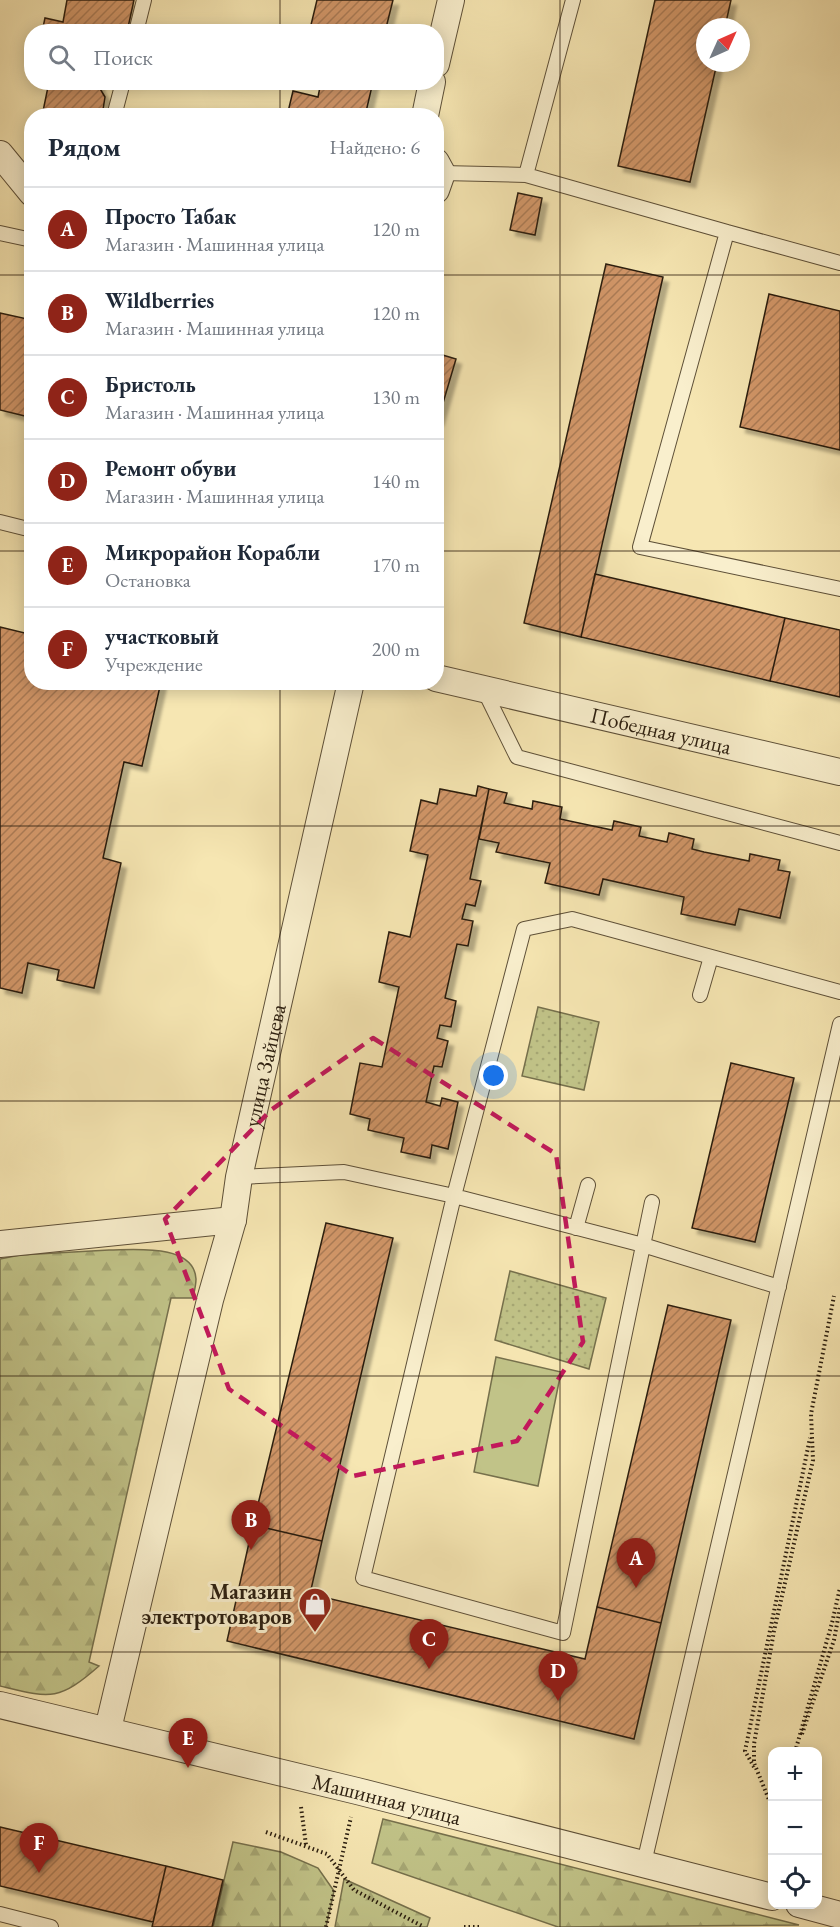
<!DOCTYPE html>
<html lang="ru">
<head>
<meta charset="utf-8">
<style>
  :root { --surface:#fff; --page:#f2f2f3; --text:#1f2937; --muted:#747a83; --line:#e0e1e3; --accent:#8f2418 }
  body { margin:0; font-family:"EB Garamond",serif; background:var(--page); color:var(--text) }
  .controls { position:absolute; right:18px; bottom:18px; display:grid; overflow:hidden; border-radius:12px; box-shadow:0 3px 15px #0003 }
  .controls button { width:54px; height:54px; display:grid; place-items:center; padding:0; border:0; border-bottom:2px solid var(--line); background:var(--surface); color:var(--text); font:30px sans-serif }
  .compass { position:absolute; left:696px; top:18px; width:54px; height:54px; border-radius:50%; background:var(--surface); box-shadow:0 3px 15px #0003; rotate:45deg }
  .you { position:absolute; left:494px; top:1076px; width:21px; height:21px; margin:-15px; border:4px solid #fff; border-radius:50%; background:#1a73e8; box-shadow:0 0 0 9px #1a73e833 }
  .badge { display:grid; place-items:center; width:39px; height:39px; border-radius:50%; background:var(--accent); color:#fff; font-size:20px; font-weight:700 }
  .pin { position:absolute; translate:-50% -50px; filter:drop-shadow(0 2px 3px #0008) }
  .pin::after { content:''; position:absolute; top:32px; width:21px; height:18px; background:inherit; clip-path:polygon(0 0,100% 0,50% 100%) }
  .list { margin:0; padding:0; list-style:none }
  h2 { display:flex; justify-content:space-between; align-items:center; height:78px; margin:0; padding:0 24px; font-size:26px }
  h2 small { font-size:20px; font-weight:400; color:var(--muted) }
  .list li { display:grid; grid-template-columns:39px 1fr auto; gap:18px; align-items:center; box-sizing:border-box; height:84px; padding:0 24px; border-top:2px solid var(--line) }
  .list b { display:block; font-size:22px; white-space:nowrap }
  .list p { margin:0; font-size:20px; white-space:nowrap; color:var(--muted) }
  .list em { font-size:20px; font-style:normal; color:var(--muted) }
  .icon { flex:none; width:33px; height:33px; fill:none; stroke:currentColor; stroke-width:2; stroke-linecap:round; stroke-linejoin:round }
  .map { position:relative; flex:none; width:840px; height:1927px; overflow:hidden }
  .search { position:absolute; background:var(--surface); box-shadow:0 3px 15px #0003; left:24px; top:24px; width:420px; height:66px; display:flex; align-items:center; gap:15px; box-sizing:border-box; padding:0 21px; border-radius:24px; color:var(--muted); font-size:22px }
  .panel { position:absolute; background:var(--surface); box-shadow:0 3px 15px #0003; left:24px; top:108px; width:420px; height:582px; border-radius:24px }
  .map>svg:first-child { display:block }
</style>
</head>
<body>
<div class="map">
<svg width="840" height="1927" viewBox="0 0 840 1927">
  <defs>
    <pattern id="grass-dots" width="8" height="8" patternUnits="userSpaceOnUse" patternTransform="scale(1.5)"><rect width="8" height="8" fill="#c1c388"/><path d="M2 2h.1M6 6h.1" fill="none" stroke="#a6a774" stroke-width="1.8" stroke-linecap="round"/></pattern>
    <pattern id="forest-firs" width="22" height="20" patternUnits="userSpaceOnUse" patternTransform="scale(1.5)"><rect width="22" height="20" fill="#c1c388"/><path d="M5 1l3.5 6h-7zM16 11l3.5 6h-7z" fill="#a6a774"/></pattern>
    <pattern id="building-hatch" width="6" height="6" patternUnits="userSpaceOnUse" patternTransform="scale(1.5)"><rect width="6" height="6" fill="#d29769"/><path d="M-1 1l2-2M0 6l6-6M5 7l2-2" fill="none" stroke="#ab7b55"/></pattern>
    <filter id="shadow"><feDropShadow dx="5.5" dy="5.5" stdDeviation="1.5" flood-color="#0004"/></filter>
  </defs>
  <rect width="100%" height="100%" fill="#f6e6b2"/>
  <filter id="stains"><feTurbulence type="fractalNoise" baseFrequency=".00333" numOctaves="4"/><feColorMatrix values="0 0 0 0 .2 0 0 0 0 .09 0 0 0 0 .02 0 0 0 .5 -.17"/></filter>
  <radialGradient id="worn" r=".72"><stop offset=".6" stop-color="#630" stop-opacity="0"/><stop offset="1" stop-color="#630" stop-opacity=".3"/></radialGradient>
  <!-- grass -->
  <path fill="url(#grass-dots)" stroke="#76704c" stroke-width="1.5" d="M538,1007L599,1022L584,1090L522,1076Z
    M510,1271L606,1298L589,1369L495,1340Z"/>
  <!-- forest -->
  <path fill="url(#forest-firs)" stroke="#76704c" stroke-width="1.5" d="M109,1250C133,1250 194,1243 196,1279C196,1285 194,1293 193,1298H171L89,1662L99,1666C58,1702 50,1698 0,1686V1259L20,1255Z
    M383,1819L799,1925L558,1927L372,1863Z
    M233,1842L281,1852L318,1868L334,1891L326,1927H213Z
    M344,1879L430,1918L427,1927H335Z"/>
  <!-- garden -->
  <path fill="#c1c388" stroke="#76704c" stroke-width="1.5" d="M496,1357L561,1372L538,1486L474,1472Z"/>
  <!-- building -->
  <path fill="url(#building-hatch)" stroke="#2b1e0f" stroke-width="1.5" filter="url(#shadow)" d="M67,0H134L127,32H42L45,18L63,22Z
    M317,0H393L385,32H321L310,29Z
    M655,0H731L725,27H705V63H717L690,182L618,166Z
    M49,82H99V87L105,97L102,116H42Z
    M321,82H373L365,116H287L293,91L318,97Z
    M518,193L542,198L535,235L510,230Z
    M606,264L663,277L581,637L524,623Z
    M769,294L840,311V450L740,427Z
    M0,313L32,320L29,417L0,410Z
    M436,353L456,359L438,420H436Z
    M595,574L785,618L770,681L581,637Z
    M785,618L840,630V697L770,681Z
    M0,627L29,634L26,646L32,648V682H161L142,766L124,762L103,858L121,863L94,988L57,980L59,970L28,963L22,993L0,988Z
    M478,786L489,789L470,879L481,881L475,906L466,904L462,919L473,921L468,946L457,944L445,998L456,1001L451,1027L440,1025L437,1038L448,1041L442,1067L434,1066L426,1102L440,1106L442,1098L458,1102L448,1149L432,1145L430,1158L401,1152L404,1138L368,1130L370,1119L350,1114L360,1063L382,1067L399,987L379,982L389,932L410,937L428,855L410,851L421,800L437,804L440,789L476,796Z
    M489,789L507,793L504,803L532,809L533,801L562,807L560,819L612,830L614,821L641,827L639,836L667,842L669,833L694,839L692,849L704,852L749,861L750,854L780,860L778,870L790,872L780,918L739,909L735,925L681,914L684,897L603,879L599,895L545,883L550,863L496,852L499,843L479,839Z
    M731,1063L794,1078L755,1242L692,1228Z
    M326,1223L393,1238L322,1541L253,1525Z
    M668,1305L731,1320L661,1623L597,1607Z
    M253,1525L322,1541L310,1594L585,1659L597,1607L661,1623L634,1739L227,1641Z
    M0,1827L166,1866L153,1922L0,1886Z
    M166,1866L223,1880L212,1927H152Z"/>
  <g fill="none" stroke-linecap="round" stroke-linejoin="round">
    <defs>
      <path id="service" d="M136,32L144,0
        M114,116L123,82
        M442,173L526,175L573,0
        M526,175L727,232L640,547L840,589
        M727,232L840,263
        M0,233L32,240
        M0,522L32,530
        M483,688L517,757L840,843
        M700,995L711,957
        M239,1177L344,1172L454,1196L643,1245L779,1287
        M652,1202L563,1633L363,1578L454,1196L524,929L572,919L840,992
        M576,1228L588,1185
        M644,1863L840,1024
        M0,1914L51,1927"/>
      <g id="minor">
        <path d="M436,64L451,0"/>
        <path d="M425,116L432,82"/>
        <path d="M0,154L32,193"/>
        <path d="M436,162L442,173L436,190"/>
        <path id="s1" d="M436,678L840,772"/>
        <path d="M0,1244L233,1220"/>
        <path id="s2" d="M0,1705L357,1791L772,1897"/>
        <path id="s3" d="M108,1729L210,1300L233,1220L239,1177L351,682"/>
        <path d="M799,1904L840,1915"/>
      </g>
    </defs>
    <!-- service casing -->
    <use href="#service" stroke="#5e5038" stroke-width="16"/>
    <!-- minor casing -->
    <use href="#minor" stroke="#5e5038" stroke-width="28"/>
    <!-- path -->
    <path stroke="#2b1e0f" stroke-width="4" stroke-dasharray="1.5 3" stroke-linecap="butt" d="M802,1734L834,1640L840,1608
      M795,1752L832,1623L840,1588
      M754,1767L745,1751L810,1438
      M301,1807L306,1845
      M772,1807L754,1763V1744L774,1631L813,1460L811,1414L834,1296
      M266,1832L327,1854L354,1890L424,1927
      M326,1927L351,1817
      M464,1927H479"/>
    <!-- service -->
    <use href="#service" stroke="#f9efcd" stroke-width="14"/>
    <!-- minor -->
    <use href="#minor" stroke="#f9efcd" stroke-width="26"/>
  </g>
  <!-- marked area -->
  <path fill="none" stroke="#c2185b" stroke-width="4.5" stroke-dasharray="12 8" stroke-linejoin="round" d="M373,1038L556,1154L583,1342L517,1441L353,1476L229,1389L165,1219L271,1110Z"/>
  <!-- grid -->
  <path fill="none" stroke="#2b1e0f" stroke-width="1.5" stroke-opacity="0.55" d="M280,0V32M560,0V1927M280,82V116M0,275H32M436,275H840M0,551H32M436,551H840M280,682V1927M0,826H840M0,1101H840M0,1376H840M0,1652H840"/>
  <!-- icons -->
  <defs>
    <symbol id="shop-pin" viewBox="-11 -11 22 30"><path d="M0 17L-7.5 6A9.5 9.5 0 1 1 7.5 6Z" fill="#8f2418" stroke="#f9efcd"/><path d="M-5-2.5h2.3a2.7 3.5 0 0 1 5.4 0H5L5.5 6h-11ZM-1.5-2.5h3a1.5 2.3 0 0 0-3 0Z" fill="#fff"/></symbol>
  </defs>
  <g fill-rule="evenodd">
    <use href="#shop-pin" x="296" y="1585" width="38" height="52"/>
  </g>
  <g text-anchor="middle" stroke-width="6" stroke-linejoin="round" paint-order="stroke">
    <!-- street labels -->
    <g font-size="22" fill="#2b1e0f" stroke="#f9efcd">
      <text dy="8" stroke="none"><textPath href="#s1" startOffset="231">Победная улица</textPath></text>
      <text dy="8" stroke="none"><textPath href="#s3" startOffset="682">улица Зайцева</textPath></text>
      <text dy="8" stroke="none"><textPath href="#s2" startOffset="398">Машинная улица</textPath></text>
    </g>
    <!-- poi labels -->
    <g font-size="22" font-weight="bold" fill="#2b1e0f" stroke="#f9efcd" text-anchor="end">
      <text x="292" y="1599">Магазин<tspan x="292" dy="25">электротоваров</tspan></text>
    </g>
  </g>
  <rect width="100%" height="100%" filter="url(#stains)"/>
  <rect width="100%" height="100%" fill="url(#worn)"/>
</svg>
<div class="controls">
<button>+</button>
<button>−</button>
<button><svg class="icon" aria-label="locate" viewBox="0 0 24 24"><circle cx="12" cy="12" r="6"/><path d="M12 2v4M12 18v4M2 12h4M18 12h4"/></svg></button>
</div>
<svg class="compass" viewBox="-18 -18 36 36"><path d="M0-13l5 13h-10z" fill="#e53935"/><path d="M0 13l5-13h-10z" fill="#747a83"/></svg>
<div class="you"></div>
<div class="pin badge" style="left:636px;top:1588px">A</div>
<div class="pin badge" style="left:251px;top:1550px">B</div>
<div class="pin badge" style="left:429px;top:1669px">C</div>
<div class="pin badge" style="left:558px;top:1701px">D</div>
<div class="pin badge" style="left:188px;top:1768px">E</div>
<div class="pin badge" style="left:39px;top:1873px">F</div>
<div class="search"><svg class="icon" aria-label="search" viewBox="0 0 24 24"><circle cx="10" cy="10" r="6"/><path d="M15 15l6 6"/></svg>Поиск</div>
<section class="panel">
<h2>Рядом<small>Найдено: 6</small></h2>
<ul class="list">
<li><span class="badge">A</span><div><b>Просто Табак</b><p>Магазин · Машинная улица</p></div><em>120 m</em></li>
<li><span class="badge">B</span><div><b>Wildberries</b><p>Магазин · Машинная улица</p></div><em>120 m</em></li>
<li><span class="badge">C</span><div><b>Бристоль</b><p>Магазин · Машинная улица</p></div><em>130 m</em></li>
<li><span class="badge">D</span><div><b>Ремонт обуви</b><p>Магазин · Машинная улица</p></div><em>140 m</em></li>
<li><span class="badge">E</span><div><b>Микрорайон Корабли</b><p>Остановка</p></div><em>170 m</em></li>
<li><span class="badge">F</span><div><b>участковый</b><p>Учреждение</p></div><em>200 m</em></li>
</ul>
</section>
</div>
</body>
</html>
